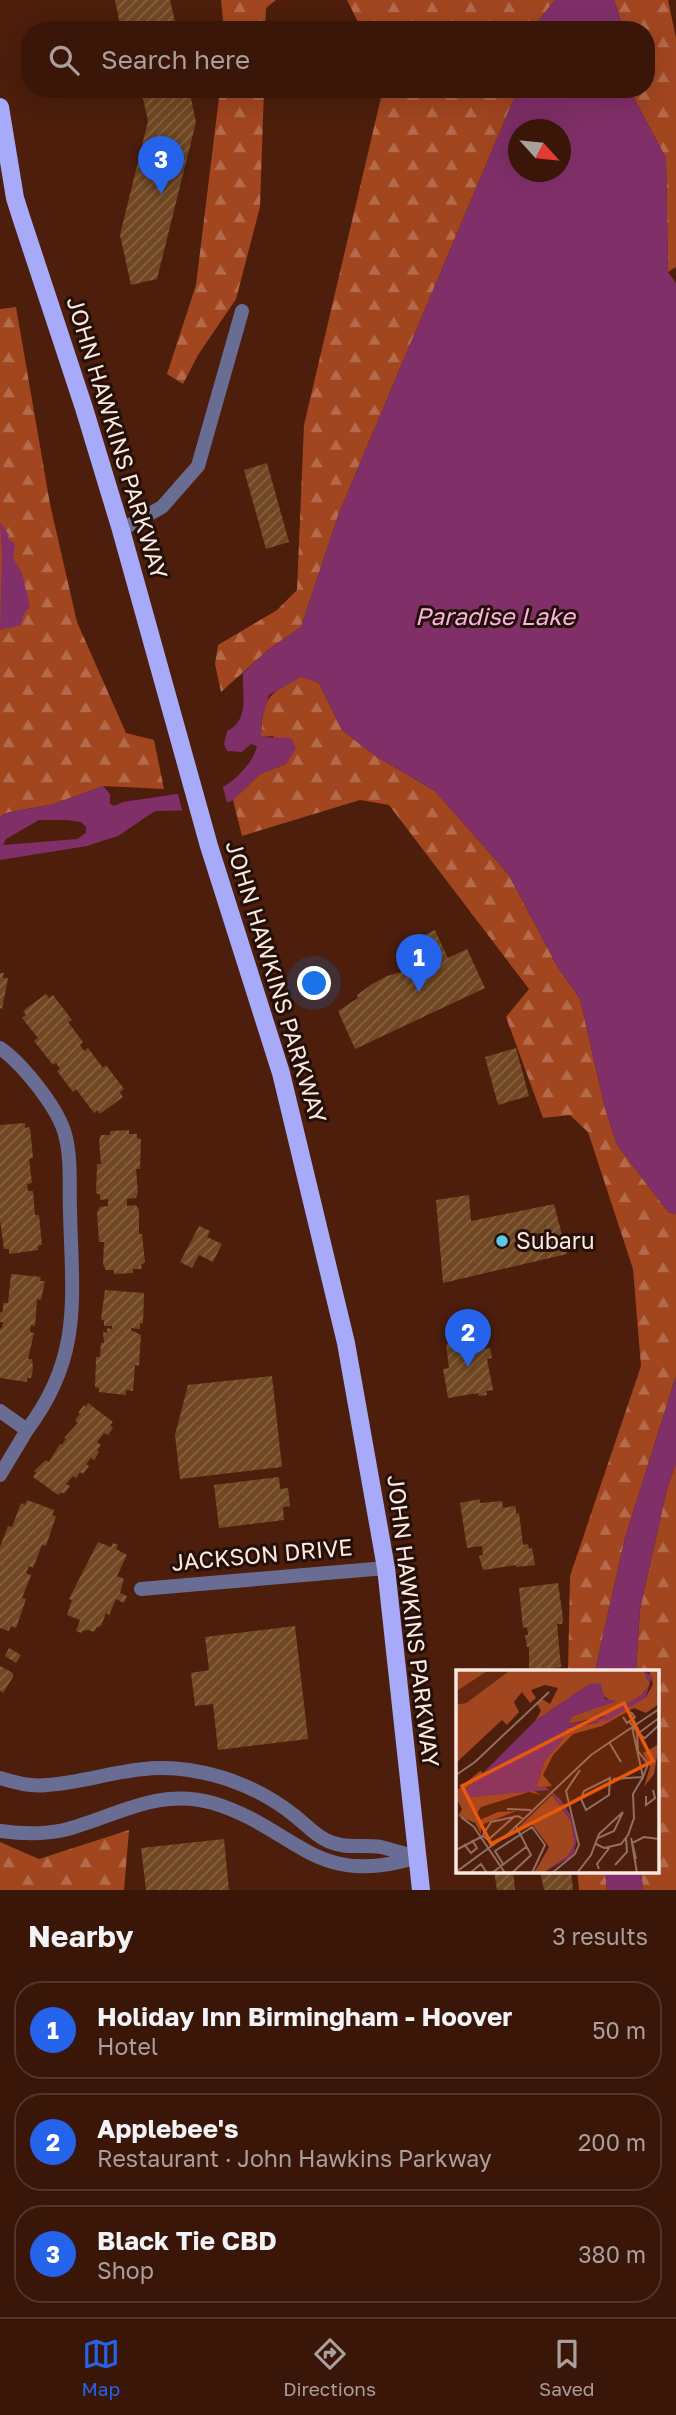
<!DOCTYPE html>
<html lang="en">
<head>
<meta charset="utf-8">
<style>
  :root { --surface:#391608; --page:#401f12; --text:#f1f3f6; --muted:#ab9f9c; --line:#533529; --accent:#2563eb }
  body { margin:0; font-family:"Golos Text",sans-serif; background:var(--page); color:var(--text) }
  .compass { position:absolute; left:508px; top:119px; width:63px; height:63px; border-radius:50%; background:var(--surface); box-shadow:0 7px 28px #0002; rotate:117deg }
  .you { position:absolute; left:315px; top:984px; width:24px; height:24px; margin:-18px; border:5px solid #fff; border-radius:50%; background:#1a73e8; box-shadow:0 0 0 10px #1a73e833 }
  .badge { display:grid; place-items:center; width:46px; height:46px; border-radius:50%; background:var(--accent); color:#fff; font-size:23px; font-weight:700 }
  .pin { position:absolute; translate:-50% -58px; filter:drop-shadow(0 2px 4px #0008) }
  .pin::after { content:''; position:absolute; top:37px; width:24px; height:21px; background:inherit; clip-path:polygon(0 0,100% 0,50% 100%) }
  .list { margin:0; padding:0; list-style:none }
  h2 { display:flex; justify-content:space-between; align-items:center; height:91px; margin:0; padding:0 28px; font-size:30px }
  h2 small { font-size:23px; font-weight:400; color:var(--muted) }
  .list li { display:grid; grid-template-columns:46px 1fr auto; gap:21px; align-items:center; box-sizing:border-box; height:98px; margin:0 14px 14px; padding:0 14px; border:2px solid var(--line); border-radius:28px }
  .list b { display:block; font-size:26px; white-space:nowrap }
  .list p { margin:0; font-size:23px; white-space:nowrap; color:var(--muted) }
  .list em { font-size:23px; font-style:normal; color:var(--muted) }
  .icon { flex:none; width:38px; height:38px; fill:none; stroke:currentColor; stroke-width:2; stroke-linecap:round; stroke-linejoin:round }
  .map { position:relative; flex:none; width:676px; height:1890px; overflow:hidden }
  .search { position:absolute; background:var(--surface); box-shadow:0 7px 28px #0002; left:21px; right:21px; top:21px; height:77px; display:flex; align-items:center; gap:18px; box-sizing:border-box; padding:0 24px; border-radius:28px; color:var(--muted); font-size:26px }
  .sheet { height:427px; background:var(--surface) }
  nav { display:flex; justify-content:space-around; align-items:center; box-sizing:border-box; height:98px; border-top:2px solid var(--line); background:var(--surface); font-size:19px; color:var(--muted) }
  nav a { display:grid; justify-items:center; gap:4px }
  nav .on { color:var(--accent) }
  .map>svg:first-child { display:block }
</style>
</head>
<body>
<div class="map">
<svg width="676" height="1890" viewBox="0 0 676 1890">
  <defs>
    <pattern id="forest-firs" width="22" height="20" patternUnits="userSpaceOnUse" patternTransform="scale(1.75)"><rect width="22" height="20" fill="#a24620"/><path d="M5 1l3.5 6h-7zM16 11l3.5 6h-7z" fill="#b46a4b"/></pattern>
    <pattern id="building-hatch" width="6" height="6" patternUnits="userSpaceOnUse" patternTransform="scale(1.75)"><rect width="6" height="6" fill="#704722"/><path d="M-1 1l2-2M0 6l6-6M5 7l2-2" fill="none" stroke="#856242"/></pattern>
  </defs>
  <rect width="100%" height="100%" fill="#4c1e0b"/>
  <!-- forest -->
  <path fill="url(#forest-firs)" d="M221,0H276L266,8L265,30H224Z
    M347,0H555L531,30H362Z
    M614,0H668L676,38V267L668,272L666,158L629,89H646V30H624Z
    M220,89H264L260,207L236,299L198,355L183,384L167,374L196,285Z
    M383,89H518L339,513L301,627L269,649L221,692L215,664L218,645L277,610L297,590L304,425Z
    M16,307L50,504L77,622L126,733L154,740L164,789L103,786L54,804L6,813L0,817V309Z
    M301,676L319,683L342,730L374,755L435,791L509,875L557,966L580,999L605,1108L617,1145L668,1212L676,1214V1376L625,1538L595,1671H568L570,1576L641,1366L633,1269L588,1132L570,1115L543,1118L506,1017L529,989L389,805L360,800L242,836L233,800L260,774L286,764L273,736L261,737C264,695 266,697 301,676Z
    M676,1463V1890H643L641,1871H657V1671H636L640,1609L667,1489Z
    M129,1830L124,1890H0V1842L39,1859Z
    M577,1871H605L607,1890H579Z"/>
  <!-- water -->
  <path fill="#812f69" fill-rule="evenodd" d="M555,0H614L624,30H531Z
    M518,89H629L666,158L668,272L676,283V1214L668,1212L617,1145L605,1108L580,999L557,966L509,875L435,791L374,755L342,730L319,683L301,677L269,695L262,720L261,737L291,738L296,749L286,764L260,774L233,800L211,810L155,811L118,836L87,846L0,860V817L6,813L54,804L103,786L110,794V804L114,806L123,802L223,787C236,780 254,761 257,746L251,744L242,752L227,751L224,744L227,731C250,720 242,693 243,673L269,649L301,627L339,513ZM518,130H560V172H518ZM39,820H66L81,822L86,827V833L77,839L3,845L6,839Z
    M0,522L9,535L8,538L15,544L13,558L22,573L30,607L24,614L21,625L0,630L2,553Z
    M676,1376V1463L667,1489L640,1609L636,1671H595L625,1538Z
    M605,1871H641L643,1890H607Z"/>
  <!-- pier -->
  <path fill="#4c1e0b" d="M222,784L228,806L211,813H183L177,791Z"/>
  <!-- building -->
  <path fill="url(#building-hatch)" d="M115,0H170L177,30H121Z
    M141,89H189L196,122L157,279L131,285L120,235L148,121Z
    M267,463L289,542L266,549L244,470Z
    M435,930L448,958L467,949L485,988L355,1049L338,1011L358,998L357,995L372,984L387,976L419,967L420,970L423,968L411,942Z
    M0,973H4L3,978H8L2,1009L0,1008Z
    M46,994L49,998L53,995L72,1020L68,1022L83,1042L80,1045L84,1051L88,1048L103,1068L106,1065L124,1089L120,1092L123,1097L100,1114L97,1110L94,1113L76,1089L73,1092L57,1071L60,1069L56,1063L53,1065L34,1041L38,1038L22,1018L26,1015L23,1011Z
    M516,1048L529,1096L498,1105L485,1057Z
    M25,1123V1128L30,1127L33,1158L29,1159L32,1183L27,1184L28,1191H33L35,1215H39L42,1245L38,1246V1250L9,1254V1249H4L0,1220V1125Z
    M129,1130V1134H137V1138L141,1139L140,1169H136L138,1192L136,1198L127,1199V1206L136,1205L139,1210V1234H142L145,1262L141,1265L142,1269H133V1273L114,1274V1270H106L103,1264L104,1242H99L97,1212L100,1207L108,1206V1199L100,1200V1195L96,1193L97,1164H101L99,1141L101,1135H110V1131Z
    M469,1195L471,1221L554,1204L567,1254L443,1283L436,1200Z
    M199,1226L210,1231L207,1237L222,1244L213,1262L199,1255L192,1268L180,1262Z
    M11,1274L41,1277L40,1281H45L41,1300L37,1299L35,1326L31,1325L30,1332L34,1333L28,1359H32L33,1368L31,1378H27V1382L0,1378V1328L2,1329L3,1322H0V1313L3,1311V1303H8Z
    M105,1290L144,1293L143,1323L140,1324V1329L131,1328V1330L141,1335L139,1366L135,1365L133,1391L126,1390V1395L99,1392V1388L95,1387L96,1357H100L101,1343H104L103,1332L107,1333V1328L112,1329V1326H104V1321L101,1319Z
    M473,1324L475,1336L483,1334L485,1349L490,1348L492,1358L487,1359L493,1390L486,1391L487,1395L479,1396L478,1393L448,1398L443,1369L449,1368L446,1344L450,1343L448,1328Z
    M272,1376L282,1467L180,1479L175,1435L188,1385Z
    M88,1403L113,1422L110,1425L113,1428L108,1435L104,1433L97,1442L101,1445L97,1450L99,1452L94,1460L91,1458L86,1464L89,1466L83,1474L80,1472L76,1478L73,1476L66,1484L70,1486L64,1494L61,1492L58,1495L33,1477L36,1473L34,1471L46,1460L49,1462L60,1444L62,1445L66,1439L64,1438L78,1423L75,1420L80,1414L78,1413L84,1405L86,1407Z
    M279,1477L280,1489L288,1488L290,1506L283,1507L284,1520L219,1528L214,1485Z
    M480,1499V1503L502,1501L503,1508L514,1506L516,1508V1514L519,1513L523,1545L528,1544L529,1549L532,1548L535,1565L516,1567V1565L483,1570L479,1556L483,1555L482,1546L467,1548L460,1503Z
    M27,1500L54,1510L52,1515L56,1516L46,1546L42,1545L33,1568L29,1566L26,1573L31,1575L22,1598L26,1599L16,1628L11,1626L9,1631L0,1628V1547L8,1526L12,1527L21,1503L25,1505Z
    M98,1542L111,1547L113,1543L118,1545L116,1549L127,1555L117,1576L124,1579L120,1593L127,1596L124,1603L116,1599L109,1615L106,1613L101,1626L97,1627L94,1632L88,1630L83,1631L81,1633L76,1631L80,1620L67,1615L72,1600L69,1599Z
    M558,1583L563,1618L562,1624H557L561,1667L529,1671V1647H527L525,1635H528L527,1627L523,1628L519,1588Z
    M295,1626L308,1739L218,1750L213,1704L195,1706L191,1673L209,1670L205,1637Z
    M9,1648L21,1655L16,1663L5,1656Z
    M0,1666L13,1673V1677L3,1693L0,1690Z
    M224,1839L229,1890H146L141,1848Z
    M494,1871H513L515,1890H497Z
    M540,1871H571L573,1890H544Z"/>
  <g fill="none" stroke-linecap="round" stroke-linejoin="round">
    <!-- minor -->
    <path stroke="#6a6d93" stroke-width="14" d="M121,530L162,507L198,466L242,311
      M0,1048C22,1063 56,1106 64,1131C72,1156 69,1186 70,1211C72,1297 83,1356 27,1430L0,1411
      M0,1475L27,1430
      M141,1589L386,1568
      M0,1778C15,1783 31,1787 47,1785C98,1781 134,1762 189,1770C228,1776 265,1792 295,1816C305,1824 313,1833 324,1839C343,1850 361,1844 381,1847C393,1850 405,1854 417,1857
      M0,1831C22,1834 42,1835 64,1830C115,1817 157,1787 213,1803C296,1828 315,1890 417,1857"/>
    <!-- major -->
    <path stroke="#a6aaf9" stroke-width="18" d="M0,107L15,198L21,217L84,408L121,530L209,846L281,1073L346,1343L386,1568L421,1890"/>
  </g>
  <!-- markers -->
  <circle fill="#5dc7e8" stroke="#241008" stroke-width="2.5" cx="502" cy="1241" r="7"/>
  <g text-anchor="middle" stroke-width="6" stroke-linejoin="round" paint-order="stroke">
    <!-- street labels -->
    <g font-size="23" fill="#fce9e2" stroke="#241008">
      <text transform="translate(117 438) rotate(73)" y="8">JOHN HAWKINS PARKWAY</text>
      <text transform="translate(276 982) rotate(73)" y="8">JOHN HAWKINS PARKWAY</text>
      <text transform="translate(262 1555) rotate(-5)" y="8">JACKSON DRIVE</text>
      <text transform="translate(413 1621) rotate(83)" y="8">JOHN HAWKINS PARKWAY</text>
    </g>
    <!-- poi labels -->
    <g font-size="23" fill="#fce9e2" stroke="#241008" text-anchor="start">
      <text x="516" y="1249">Subaru</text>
    </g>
    <!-- water labels -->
    <g font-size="24" font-style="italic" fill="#f8b3de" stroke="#241008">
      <text x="495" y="625">Paradise Lake</text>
    </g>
  </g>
  <!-- overview -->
  <g transform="translate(456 1670)">
    <rect width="203" height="203" fill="#4c1e0b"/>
    <path d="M0,0H33L0,22ZM54,0H187L194,14L186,25L156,44L113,54L116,46L157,32L131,16L79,51L85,41L81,33L86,29L94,34L102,18L89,15L75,20L80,28L74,33L66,22L58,32L63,42L51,55L46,50L0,93V34L10,33ZM193,0H203V34L190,43L178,38L146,56L117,64L97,85L87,105L96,116L80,118L88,92L111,58L140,53L190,27L197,14ZM203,74L198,104L188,117L194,97L187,83ZM24,101L29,104L10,119L15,127L76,120L85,125L73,122L25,137L19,146L24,150L42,142L60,141L25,155V164L19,153L2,146L6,139L0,128V121ZM96,125L115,151L119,174L112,186L87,203H78L93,177L76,154L63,162L61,159Z" fill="#a24620"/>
    <path d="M33,0H54L10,33L0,34L1,21Z" fill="#66280e"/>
    <path d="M187,0L196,6L190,27L153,50L111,58L106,71L88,92L80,118L88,116L104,129L114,144L121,168L118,183L113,188L87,203L112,186L119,174L115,151L93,120L15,127L8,122L79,51L135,13L145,14L149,29L161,31L116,46L113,54L145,48L186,25L194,14Z" fill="#812f69"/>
    <path fill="none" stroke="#926f61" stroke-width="2" d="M167,47L171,53L179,47L175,42M173,51L181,62L182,81L192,94L187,107L176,57M184,62L203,48M181,63L189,68L203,55M153,72L165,92M0,105L19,92L93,22M154,108L153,125L130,140L125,129L128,121ZM157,109L187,107M190,126V135L199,128L197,120M51,139L75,140M5,147L18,157L49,203M27,165L35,152L62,146L67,149M142,168L158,161L167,142M175,168L180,189M8,174L15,183L21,178L16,170M140,174L148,178L165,174L172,165L178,148L177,124L187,107M0,180L27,166L32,170L59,146M47,194L39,181L76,157L89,175L76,203M159,195L171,182L170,167M143,199L141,194L154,177M0,202L52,164L135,85L203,39M14,203L25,194L31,203M36,203L70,177M56,203L75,185L60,156M96,203L119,184L123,175L110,121L124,100M121,203L135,185L143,164L167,142M181,203L176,173L188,167L203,169"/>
    <path fill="#e8590c" fill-opacity="0.15" stroke="#e8590c" stroke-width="3.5" d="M168,33L197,91L35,174L6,116Z"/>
    <rect width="203" height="203" fill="none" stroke="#fce9e2" stroke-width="3.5"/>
  </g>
</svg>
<svg class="compass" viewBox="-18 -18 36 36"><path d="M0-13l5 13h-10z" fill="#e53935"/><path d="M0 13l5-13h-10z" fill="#ab9f9c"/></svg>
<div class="you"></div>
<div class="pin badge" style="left:419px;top:992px">1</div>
<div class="pin badge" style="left:468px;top:1367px">2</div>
<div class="pin badge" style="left:161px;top:194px">3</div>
<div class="search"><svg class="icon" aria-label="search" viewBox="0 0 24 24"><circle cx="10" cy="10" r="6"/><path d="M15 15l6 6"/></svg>Search here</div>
</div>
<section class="sheet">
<h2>Nearby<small>3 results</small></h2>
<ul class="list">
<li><span class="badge">1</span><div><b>Holiday Inn Birmingham - Hoover</b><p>Hotel</p></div><em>50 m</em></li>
<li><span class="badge">2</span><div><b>Applebee's</b><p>Restaurant · John Hawkins Parkway</p></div><em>200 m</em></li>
<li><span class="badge">3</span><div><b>Black Tie CBD</b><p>Shop</p></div><em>380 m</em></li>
</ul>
</section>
<nav>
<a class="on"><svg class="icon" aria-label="map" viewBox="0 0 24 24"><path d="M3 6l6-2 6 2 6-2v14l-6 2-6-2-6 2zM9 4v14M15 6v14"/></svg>Map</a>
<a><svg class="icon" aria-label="directions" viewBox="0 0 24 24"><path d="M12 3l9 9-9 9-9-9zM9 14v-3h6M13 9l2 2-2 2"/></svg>Directions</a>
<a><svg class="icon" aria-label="saved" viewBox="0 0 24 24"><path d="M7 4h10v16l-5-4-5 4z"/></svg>Saved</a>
</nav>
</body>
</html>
